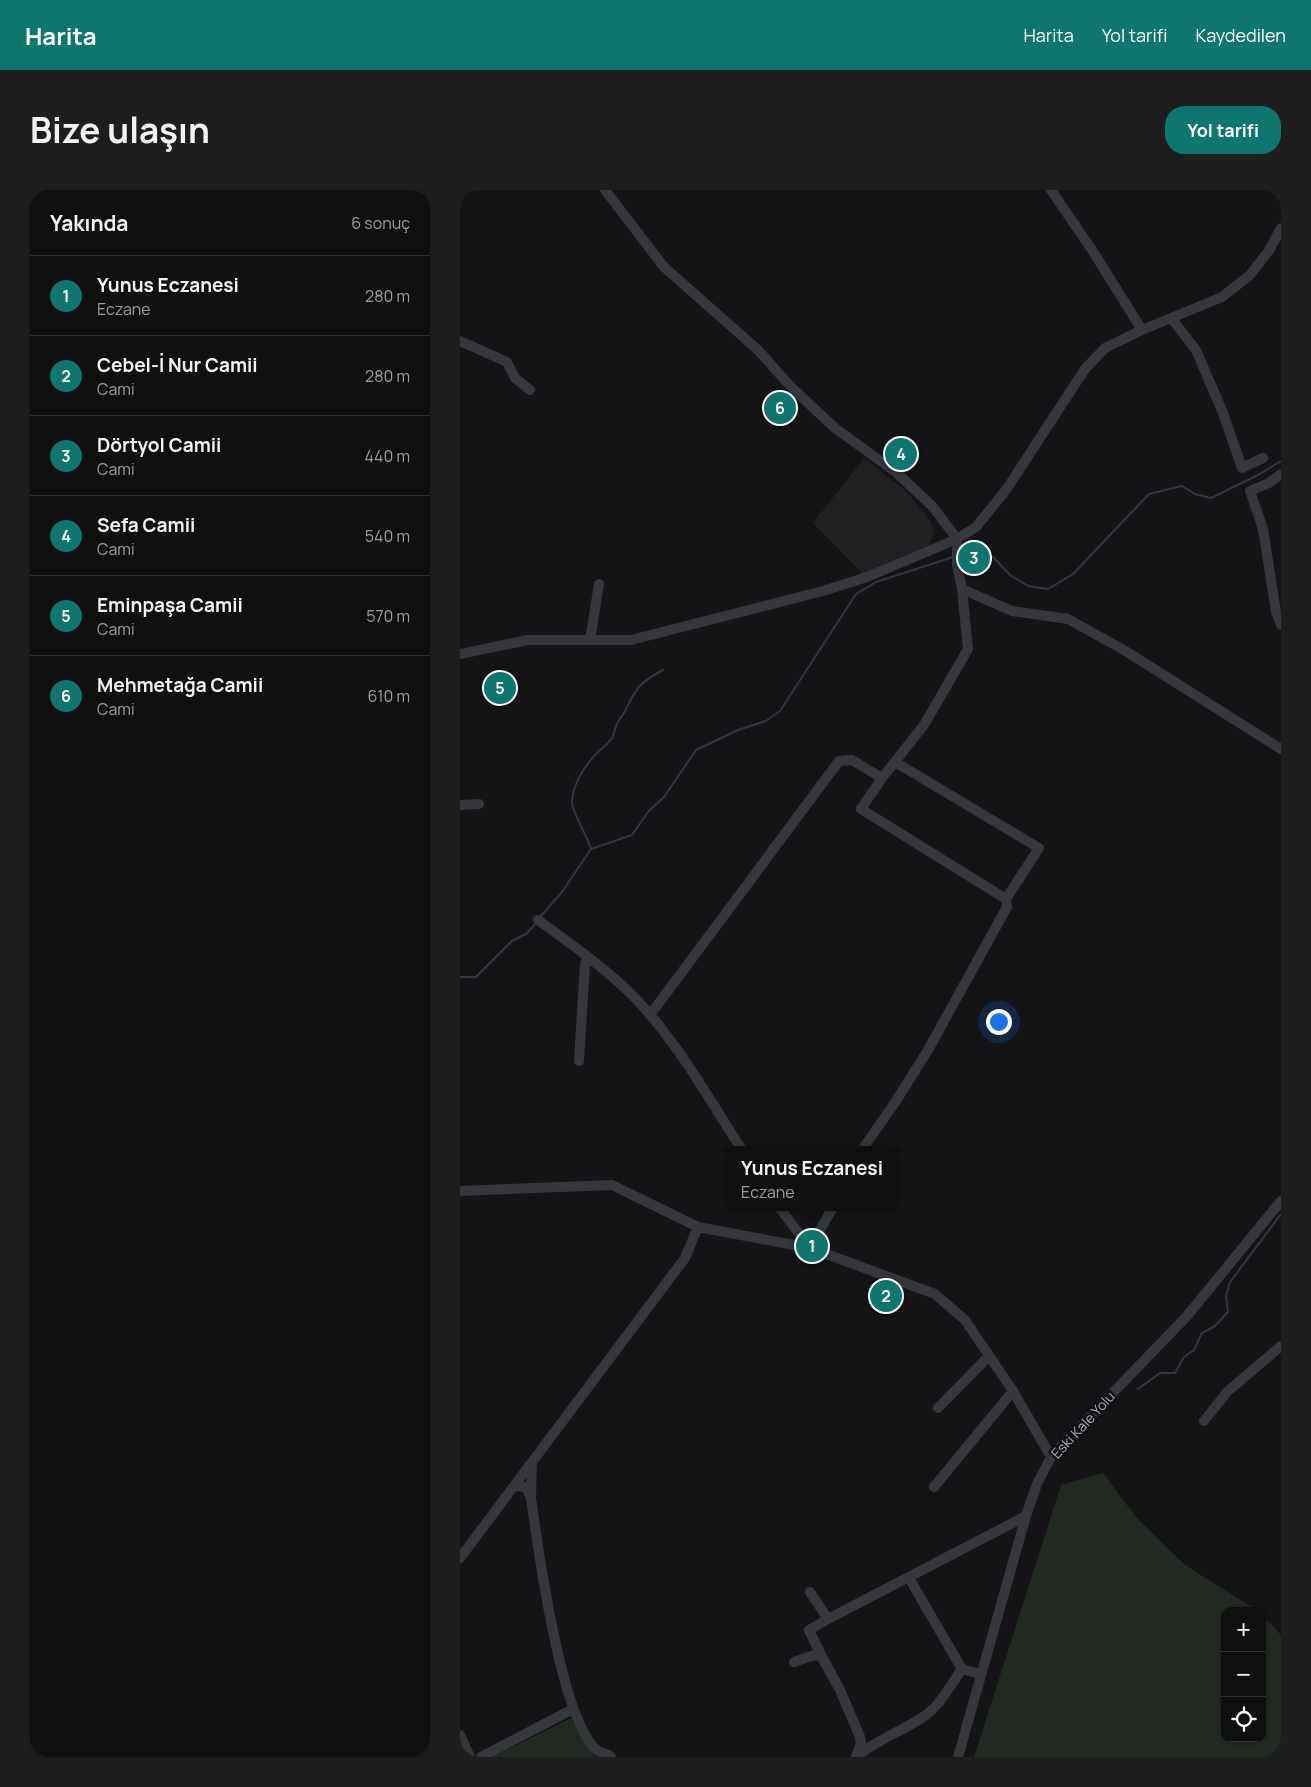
<!DOCTYPE html>
<html lang="tr">
<head>
<meta charset="utf-8">
<style>
  :root { --surface:#101011; --page:#1e1e1f; --text:#f1f3f6; --muted:#9c9d9f; --line:#303031; --accent:#0f766e }
  body { margin:0; font-family:Manrope,sans-serif; background:var(--page); color:var(--text) }
  .controls { position:absolute; right:15px; bottom:15px; display:grid; overflow:hidden; border-radius:10px; box-shadow:0 1px 4px #0004 }
  .controls button { width:45px; height:45px; display:grid; place-items:center; padding:0; border:0; border-bottom:1px solid var(--line); background:var(--surface); color:var(--text); font:25px sans-serif }
  .you { position:absolute; left:538px; top:831px; width:18px; height:18px; margin:-12px; border:4px solid #fff; border-radius:50%; background:#1a73e8; box-shadow:0 0 0 8px #1a73e833 }
  .badge { display:grid; place-items:center; width:32px; height:32px; border-radius:50%; background:var(--accent); color:#fff; font-size:16px; font-weight:700 }
  .pin { position:absolute; translate:-50% -50%; border:2px solid #fff; box-shadow:0 1px 5px #0006 }
  .popup { position:absolute; left:263px; top:956px; width:178px; height:65px; box-sizing:border-box; display:grid; place-content:center; border-radius:10px; background:var(--surface); filter:drop-shadow(0 1px 4px #0005); font-size:16px; white-space:nowrap; color:var(--muted) }
  .popup b { font-size:19px; color:var(--text) }
  .popup::after { content:''; position:absolute; left:50%; top:100%; margin-left:-10px; border:10px solid transparent; border-top-color:var(--surface) }
  .list { margin:0; padding:0; list-style:none }
  h2 { display:flex; justify-content:space-between; align-items:center; height:65px; margin:0; padding:0 20px; font-size:21px }
  h2 small { font-size:16px; font-weight:400; color:var(--muted) }
  .list li { display:grid; grid-template-columns:32px 1fr auto; gap:15px; align-items:center; box-sizing:border-box; height:80px; padding:0 20px; border-top:1px solid var(--line) }
  .list b { display:block; font-size:19px; white-space:nowrap }
  .list p { margin:0; font-size:16px; white-space:nowrap; color:var(--muted) }
  .list em { font-size:16px; font-style:normal; color:var(--muted) }
  .icon { flex:none; width:28px; height:28px; fill:none; stroke:currentColor; stroke-width:2; stroke-linecap:round; stroke-linejoin:round }
  .map { position:relative; flex:none; width:821px; height:1567px; overflow:hidden; border-radius:20px }
  header { display:flex; align-items:center; gap:30px; box-sizing:border-box; height:70px; padding:0 25px; background:var(--accent); color:#fff }
  header strong { font-size:24px }
  nav { display:flex; gap:28px; margin-inline-start:auto; font-size:18px }
  .intro { display:flex; align-items:center; justify-content:space-between; box-sizing:border-box; height:120px; padding:0 30px }
  h1 { margin:0; font-size:35px }
  .button { padding:12px 22px; border-radius:20px; background:var(--accent); color:#fff; font-size:18px; font-weight:700 }
  main { display:flex; gap:30px; padding:0 30px }
  aside { flex:1; background:var(--surface); border-radius:20px; box-shadow:0 1px 4px #0004 }
  .map>svg:first-child { display:block }
</style>
</head>
<body>
<header>
<strong>Harita</strong>
<nav><a>Harita</a><a>Yol tarifi</a><a>Kaydedilen</a></nav>
</header>
<div class="intro"><h1>Bize ulaşın</h1><a class="button">Yol tarifi</a></div>
<main>
<aside>
<h2>Yakında<small>6 sonuç</small></h2>
<ul class="list">
<li><span class="badge">1</span><div><b>Yunus Eczanesi</b><p>Eczane</p></div><em>280 m</em></li>
<li><span class="badge">2</span><div><b>Cebel-İ Nur Camii</b><p>Cami</p></div><em>280 m</em></li>
<li><span class="badge">3</span><div><b>Dörtyol Camii</b><p>Cami</p></div><em>440 m</em></li>
<li><span class="badge">4</span><div><b>Sefa Camii</b><p>Cami</p></div><em>540 m</em></li>
<li><span class="badge">5</span><div><b>Eminpaşa Camii</b><p>Cami</p></div><em>570 m</em></li>
<li><span class="badge">6</span><div><b>Mehmetağa Camii</b><p>Cami</p></div><em>610 m</em></li>
</ul>
</aside>
<div class="map">
<svg width="821" height="1567" viewBox="0 0 821 1567">
  <rect width="100%" height="100%" fill="#151517"/>
  <!-- built -->
  <path fill="#212124" d="M404,268L447,302L467,326L473,337V345L469,355L403,384L353,333Z"/>
  <!-- green -->
  <path fill="#222922" d="M643,1283L676,1327L725,1375L798,1421H765V1548H802V1425L821,1445V1567H514L601,1295Z
    M111,1528L135,1567H32Z"/>
  <g fill="none" stroke-linecap="round" stroke-linejoin="round">
    <!-- stream -->
    <path stroke="#2f383e" stroke-width="2" d="M500,365L533,367L550,385L568,396L588,399L613,384L689,304L722,296L735,304L751,308L798,285L821,271
      M131,659C127,645 113,624 112,613C112,594 126,574 138,562C142,558 149,553 152,548C154,544 155,538 157,534C159,529 163,525 165,521C176,498 180,492 203,480
      M80,727L102,702L131,659L172,645L188,622L204,607L236,560L278,540L306,531L320,521L396,404L416,392L493,367
      M0,787H16L52,751L66,744L76,733
      M678,1199L700,1183H715L724,1167L734,1160L742,1143L755,1136L768,1122L766,1106L770,1092L821,1024"/>
    <!-- minor -->
    <path stroke="#36373b" stroke-width="10" d="M145,0L204,77L298,160L332,198L375,238L437,283L473,317L497,349V375L502,399L552,421L608,429L664,460L821,559
      M591,0L634,63L682,140
      M712,129L736,160L763,223L782,278L803,268
      M0,151L47,172L55,188L70,200
      M821,284L809,293L790,301L803,339L816,422L821,435
      M130,450L139,394
      M0,464L68,450H171L363,401L407,387L497,349L516,337L546,300L625,179L645,158L682,140L762,107L790,85L810,59L821,38
      M435,572L579,658L546,709
      M0,615L19,614
      M78,730C110,753 149,781 176,809C218,853 249,909 282,960
      M190,825L379,571L392,570L422,588
      M119,871L125,774L128,768
      M402,960L436,911L468,860L547,717L546,709L401,619L422,588L464,535L508,459L502,399
      M0,1001L152,995L238,1037L350,1058L475,1104L505,1130L553,1201L591,1267
      M319,1017L350,1058L373,1017
      M478,1218L529,1166
      M744,1231L767,1202L821,1156
      M54,1297L60,1296L66,1298L71,1308L72,1272
      M474,1297L553,1201
      M71,1308C78,1358 101,1533 138,1561C142,1564 147,1563 151,1567
      M0,1368L225,1068L238,1037
      M449,1388L502,1479L520,1484
      M350,1402L368,1429L349,1440L362,1467
      M368,1429L566,1326
      M334,1472L354,1465L362,1467L380,1500L400,1547L401,1554L396,1566
      M0,1545L10,1567
      M21,1567L113,1519
      M396,1567C416,1550 441,1542 463,1527C480,1516 490,1496 502,1479
      M498,1567L566,1326L577,1294L591,1267L727,1126L821,1011"/>
  </g>
  <g text-anchor="middle" stroke-width="5" stroke-linejoin="round" paint-order="stroke">
    <!-- street labels -->
    <g font-size="14" fill="#a8adb6" stroke="#101012">
      <text transform="translate(623 1235) rotate(-47)" y="5">Eski Kale Yolu</text>
    </g>
  </g>
</svg>
<div class="controls">
<button>+</button>
<button>−</button>
<button><svg class="icon" aria-label="locate" viewBox="0 0 24 24"><circle cx="12" cy="12" r="6"/><path d="M12 2v4M12 18v4M2 12h4M18 12h4"/></svg></button>
</div>
<div class="you"></div>
<div class="pin badge" style="left:352px;top:1056px">1</div>
<div class="popup"><b>Yunus Eczanesi</b>Eczane</div>
<div class="pin badge" style="left:426px;top:1106px">2</div>
<div class="pin badge" style="left:514px;top:368px">3</div>
<div class="pin badge" style="left:441px;top:264px">4</div>
<div class="pin badge" style="left:40px;top:498px">5</div>
<div class="pin badge" style="left:320px;top:218px">6</div>
</div>
</main>
</body>
</html>
